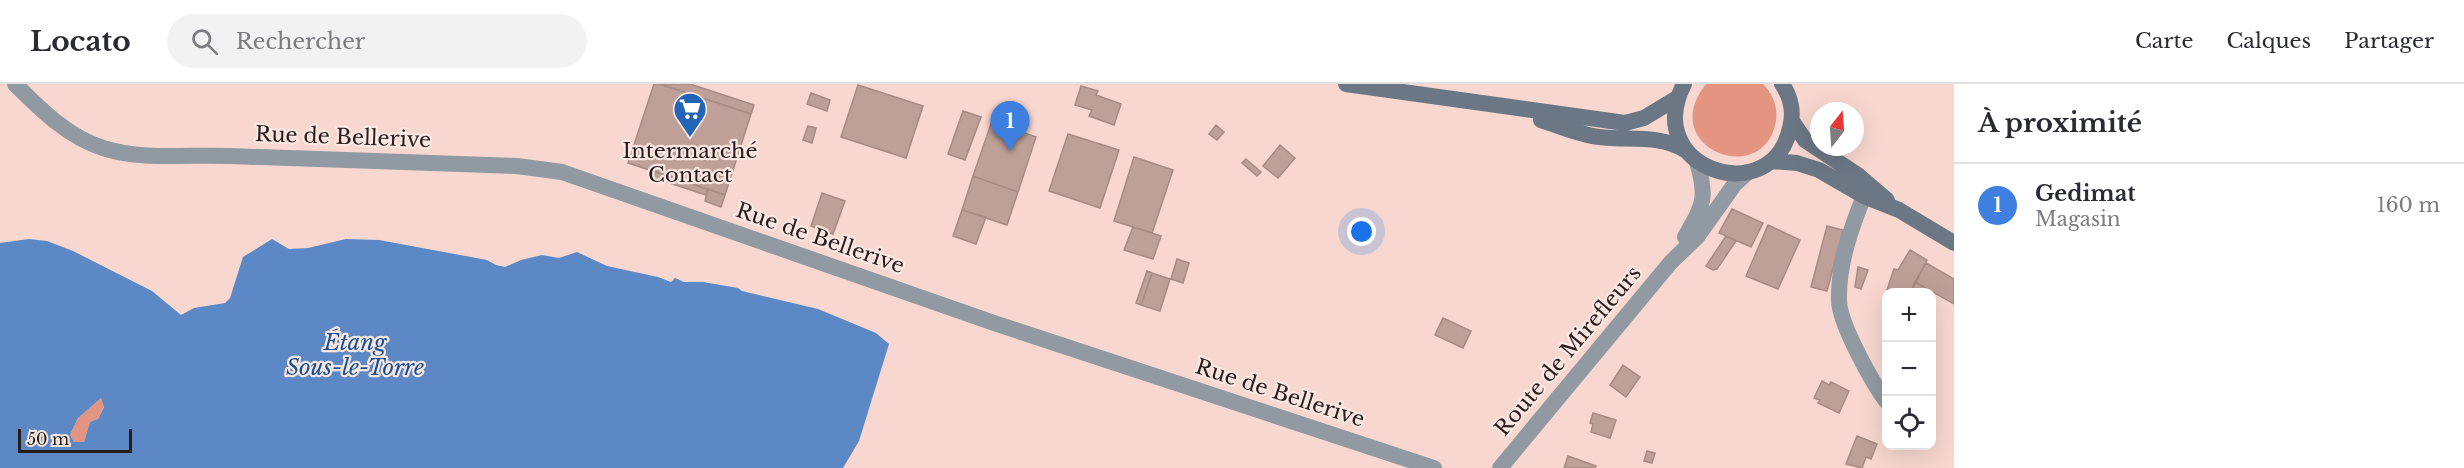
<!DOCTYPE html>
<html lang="fr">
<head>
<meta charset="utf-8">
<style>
  :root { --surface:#fff; --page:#f2f2f3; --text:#2b2b33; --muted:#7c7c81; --line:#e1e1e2; --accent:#d93025 }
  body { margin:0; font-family:"Libre Baskerville",serif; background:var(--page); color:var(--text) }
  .controls { position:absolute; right:18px; bottom:18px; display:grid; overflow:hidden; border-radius:12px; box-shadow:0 6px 24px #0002 }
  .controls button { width:54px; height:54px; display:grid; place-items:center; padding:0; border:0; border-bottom:2px solid var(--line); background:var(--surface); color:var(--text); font:30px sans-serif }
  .compass { position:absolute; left:1810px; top:18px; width:54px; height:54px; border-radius:50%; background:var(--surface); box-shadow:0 6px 24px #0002; rotate:17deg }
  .scale { position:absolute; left:18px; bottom:15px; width:114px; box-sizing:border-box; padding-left:6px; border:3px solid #281d1a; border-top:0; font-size:16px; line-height:21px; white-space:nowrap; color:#281d1a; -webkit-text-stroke:4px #fbe8e2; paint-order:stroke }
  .you { position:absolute; left:1362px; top:148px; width:21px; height:21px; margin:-15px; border:4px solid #fff; border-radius:50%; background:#1a73e8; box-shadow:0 0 0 9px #1a73e833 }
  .badge { display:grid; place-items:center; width:39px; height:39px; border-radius:50%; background:var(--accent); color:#fff; font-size:20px; font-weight:700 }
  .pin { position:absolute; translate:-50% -50px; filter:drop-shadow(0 2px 3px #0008) }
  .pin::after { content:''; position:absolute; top:32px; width:21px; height:18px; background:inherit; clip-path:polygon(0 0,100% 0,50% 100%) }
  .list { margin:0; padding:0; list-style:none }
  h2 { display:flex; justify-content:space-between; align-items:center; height:78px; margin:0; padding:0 24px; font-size:26px }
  h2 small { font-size:20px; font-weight:400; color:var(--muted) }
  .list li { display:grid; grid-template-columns:39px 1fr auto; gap:18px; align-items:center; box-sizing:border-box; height:84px; padding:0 24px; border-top:2px solid var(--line) }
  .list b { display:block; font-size:22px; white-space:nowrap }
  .list p { margin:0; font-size:20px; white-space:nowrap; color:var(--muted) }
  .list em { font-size:20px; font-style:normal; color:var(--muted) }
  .icon { flex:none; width:33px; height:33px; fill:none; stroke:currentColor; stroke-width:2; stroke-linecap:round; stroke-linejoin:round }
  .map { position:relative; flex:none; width:1954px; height:384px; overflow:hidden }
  header { display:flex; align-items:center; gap:36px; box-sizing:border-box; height:84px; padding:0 30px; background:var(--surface); border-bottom:2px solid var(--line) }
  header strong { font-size:28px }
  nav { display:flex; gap:33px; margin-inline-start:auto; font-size:21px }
  .search { width:420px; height:54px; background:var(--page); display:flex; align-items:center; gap:15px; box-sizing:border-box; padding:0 21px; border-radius:33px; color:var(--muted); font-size:22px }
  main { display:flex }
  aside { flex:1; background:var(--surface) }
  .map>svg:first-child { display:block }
</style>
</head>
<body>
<header>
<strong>Locato</strong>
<div class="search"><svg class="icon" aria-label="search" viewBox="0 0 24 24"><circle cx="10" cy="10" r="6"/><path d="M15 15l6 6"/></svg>Rechercher</div>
<nav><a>Carte</a><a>Calques</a><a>Partager</a></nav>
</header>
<main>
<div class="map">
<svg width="1954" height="384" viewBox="0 0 1954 384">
  <rect width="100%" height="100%" fill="#f7d7cf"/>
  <!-- green -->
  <path fill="#e49581" d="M1706,0H1763C1773,10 1778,23 1776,37C1764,106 1655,64 1706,0Z
    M101,314L104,322L98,335L90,338L84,358H74L70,351L78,334Z"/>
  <!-- water -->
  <path fill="#5c89c5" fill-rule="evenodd" d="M29,155L47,157L73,167L152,207L181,231L194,224L225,219L230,214L243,173L272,155L289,165L308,164L346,155L379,156L487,176L496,181L505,183L521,176L542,171L559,174L577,168L607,182L658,193L671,198L675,194L684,198H703L738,204L742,207L818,225L876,249L889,260L859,357L843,384H0V159ZM101,314L104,323L98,335L90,338L84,358H74L70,351L78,334Z"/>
  <!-- building -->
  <path fill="#bea098" stroke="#a78a83" stroke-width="1.5" d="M654,0H660L751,30L725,111L628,79Z
    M660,0H690L754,21L751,30Z
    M858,1L923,22L906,74L841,53Z
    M1081,2L1098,7L1096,11L1121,20L1114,41L1089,32L1092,26L1075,21Z
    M811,9L830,16L827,27L807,20Z
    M963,27L981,33L965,76L948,70Z
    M992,37L1036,53L1018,108L973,92Z
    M1216,41L1224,48L1217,56L1209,50Z
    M808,42L816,44L812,59L803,56Z
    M1068,50L1119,66L1100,124L1049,107Z
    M1280,61L1295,74L1278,94L1263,82Z
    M1134,73L1173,86L1152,149L1114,137Z
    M1246,75L1261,88L1257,92L1242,79Z
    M650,86L708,105L706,111L648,92Z
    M973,92L1018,108L1007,141L962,126Z
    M708,105L725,111L721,123L705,117Z
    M822,109L845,117L833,150L811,142Z
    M1732,125L1763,139L1751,163L1719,149Z
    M962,126L986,133L976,160L953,152Z
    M1768,141L1800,156L1778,205L1746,192Z
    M1827,142L1843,146L1827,207L1811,203Z
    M1133,143L1161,152L1153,175L1124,166Z
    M1726,152L1736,157L1717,185L1713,186L1706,182Z
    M1910,166L1927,176L1911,208H1896L1887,206L1894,185L1898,186Z
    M1177,175L1189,179L1183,199L1171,195Z
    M1926,179L1954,195V220L1915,198Z
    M1858,183L1868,186L1861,205L1855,203Z
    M1147,187L1152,189L1141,221L1136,219Z
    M1152,189L1170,195L1160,227L1141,221Z
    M1915,198L1933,208L1932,210V208H1911Z
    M1443,234L1471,247L1463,264L1435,251Z
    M1623,281L1640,293L1626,313L1610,301Z
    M1822,297L1829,301L1831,298L1849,307L1839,329L1818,319L1820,316L1814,314Z
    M1593,329L1616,336L1610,354L1591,348L1593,340L1590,339Z
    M1857,352L1877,360L1871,375L1866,373L1862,384L1846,380Z
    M1647,367L1655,369L1652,379L1644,377Z
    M1568,372L1596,382L1595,384H1564Z"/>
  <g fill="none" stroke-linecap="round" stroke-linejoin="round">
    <!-- minor -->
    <path stroke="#9199a2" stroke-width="16" d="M15,0C40,25 68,53 103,64C144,77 187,70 230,72C325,75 421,78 517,82L562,88L994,239L1434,384
      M1864,112C1851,144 1838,181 1839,216C1839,239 1872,298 1886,317"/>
    <!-- tertiary -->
    <path stroke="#9199a2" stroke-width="16" d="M1685,153C1703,121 1708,115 1697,78
      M1500,384L1671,178L1697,153L1734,101L1748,88"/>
    <!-- secondary -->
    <path stroke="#6c7785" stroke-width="16" d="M1346,0L1625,39L1644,34L1677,14
      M1684,0C1640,86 1772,127 1790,44C1794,29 1791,13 1782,0
      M1541,36C1560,42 1580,51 1599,53C1629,57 1659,50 1685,66
      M1792,37L1805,56L1859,92L1887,116
      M1771,77L1797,79L1819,86L1864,112L1899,126L1954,159"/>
  </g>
  <!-- icons -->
  <defs>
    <symbol id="supermarket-pin" viewBox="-11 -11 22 30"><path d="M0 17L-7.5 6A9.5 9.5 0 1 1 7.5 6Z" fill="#2264b5" stroke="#fbe8e2"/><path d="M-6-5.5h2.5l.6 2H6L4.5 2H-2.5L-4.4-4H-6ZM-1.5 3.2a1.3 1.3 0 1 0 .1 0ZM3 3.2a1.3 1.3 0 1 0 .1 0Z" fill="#fff"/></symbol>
  </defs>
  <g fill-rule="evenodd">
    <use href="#supermarket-pin" x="671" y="6" width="38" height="52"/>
  </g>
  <g text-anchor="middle" stroke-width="4.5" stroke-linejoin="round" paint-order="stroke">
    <!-- street labels -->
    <g font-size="21" fill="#281d1a" stroke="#fbe8e2">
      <text transform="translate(343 53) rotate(2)" y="7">Rue de Bellerive</text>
      <text transform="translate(820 154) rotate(19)" y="7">Rue de Bellerive</text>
      <text transform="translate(1568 267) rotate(-50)" y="7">Route de Mirefleurs</text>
      <text transform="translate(1280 309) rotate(18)" y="7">Rue de Bellerive</text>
    </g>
    <!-- poi labels -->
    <g font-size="21" fill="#281d1a" stroke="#fbe8e2">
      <text x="690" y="74">Intermarché<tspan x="690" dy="24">Contact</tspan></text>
    </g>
    <!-- water labels -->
    <g font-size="22" font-style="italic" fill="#125099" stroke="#fbe8e2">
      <text x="355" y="266">Étang<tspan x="355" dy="25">Sous-le-Torre</tspan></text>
    </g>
  </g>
</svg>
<div class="controls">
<button>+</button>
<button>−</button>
<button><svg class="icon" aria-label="locate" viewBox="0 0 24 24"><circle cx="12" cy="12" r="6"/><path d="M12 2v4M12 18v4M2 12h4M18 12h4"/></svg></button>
</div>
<svg class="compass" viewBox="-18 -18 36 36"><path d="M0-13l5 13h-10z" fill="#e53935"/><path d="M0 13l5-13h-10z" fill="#7c7c81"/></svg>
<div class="scale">50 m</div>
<div class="you"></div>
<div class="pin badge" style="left:1010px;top:67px;background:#3f7fe0">1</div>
</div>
<aside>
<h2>À proximité<small></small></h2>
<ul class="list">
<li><span class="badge" style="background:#3f7fe0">1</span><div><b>Gedimat</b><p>Magasin</p></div><em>160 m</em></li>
</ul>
</aside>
</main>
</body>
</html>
